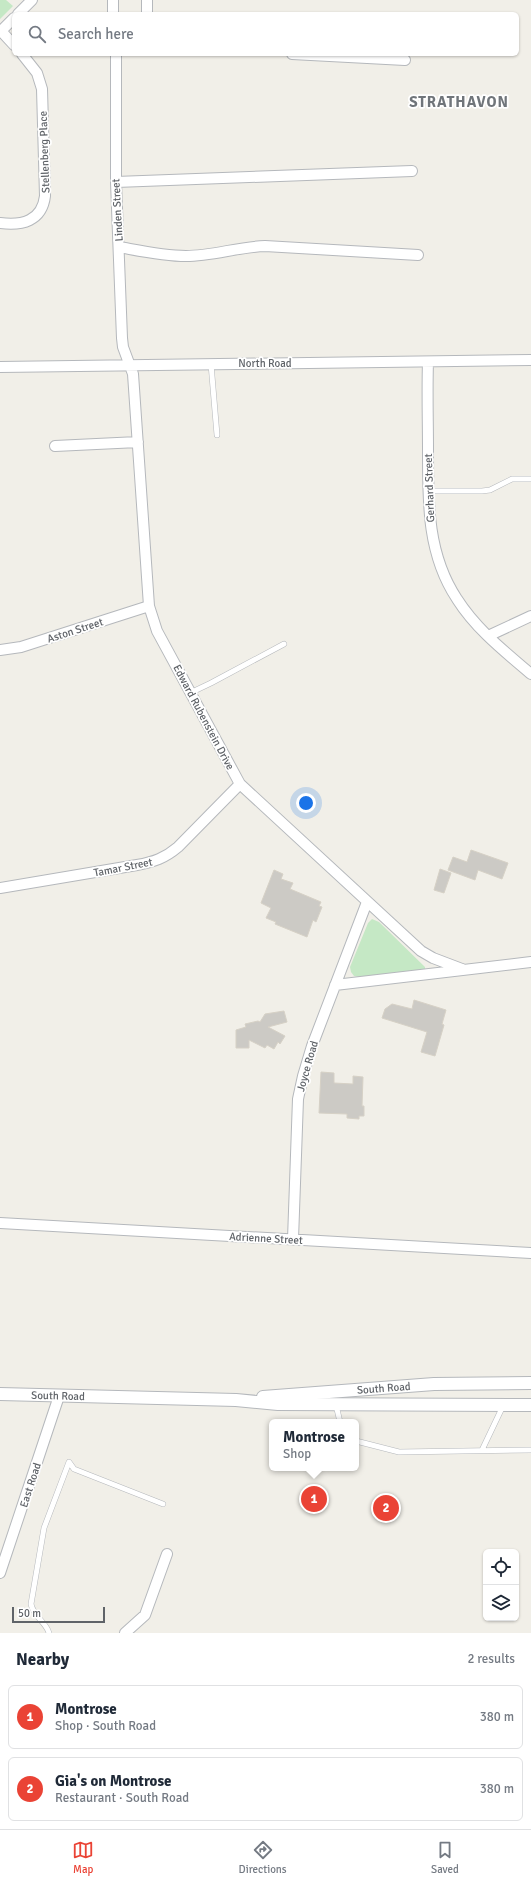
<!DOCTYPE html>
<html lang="en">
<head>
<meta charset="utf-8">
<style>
  :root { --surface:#fff; --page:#f6f6f7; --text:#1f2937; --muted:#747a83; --line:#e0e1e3; --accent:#ea4335 }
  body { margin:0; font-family:Signika,sans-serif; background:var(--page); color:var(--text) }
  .controls { position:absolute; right:12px; bottom:12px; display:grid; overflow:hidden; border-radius:6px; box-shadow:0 1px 3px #0004 }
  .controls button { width:36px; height:36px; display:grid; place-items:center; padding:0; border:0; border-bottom:1px solid var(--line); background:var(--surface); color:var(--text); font:20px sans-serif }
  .scale { position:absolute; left:12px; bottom:10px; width:93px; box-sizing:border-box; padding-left:4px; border:2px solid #5f6368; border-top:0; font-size:11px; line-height:14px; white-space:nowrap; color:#5f6368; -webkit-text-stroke:3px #fff; paint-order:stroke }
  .you { position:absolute; left:306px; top:803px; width:14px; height:14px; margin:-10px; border:3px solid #fff; border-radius:50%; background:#1a73e8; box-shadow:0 0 0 6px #1a73e833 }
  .badge { display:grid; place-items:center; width:26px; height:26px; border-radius:50%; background:var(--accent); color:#fff; font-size:13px; font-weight:700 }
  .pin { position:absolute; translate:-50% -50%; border:2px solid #fff; box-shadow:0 1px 4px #0006 }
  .popup { position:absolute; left:269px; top:1419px; width:90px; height:52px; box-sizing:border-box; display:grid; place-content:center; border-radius:6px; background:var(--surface); filter:drop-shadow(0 1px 3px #0005); font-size:13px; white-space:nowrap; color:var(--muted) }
  .popup b { font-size:15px; color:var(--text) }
  .popup::after { content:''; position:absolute; left:50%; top:100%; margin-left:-8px; border:8px solid transparent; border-top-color:var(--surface) }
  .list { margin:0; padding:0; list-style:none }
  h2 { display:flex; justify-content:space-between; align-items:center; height:52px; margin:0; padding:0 16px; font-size:17px }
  h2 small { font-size:13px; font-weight:400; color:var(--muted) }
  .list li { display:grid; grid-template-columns:26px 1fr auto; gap:12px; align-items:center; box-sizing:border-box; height:64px; margin:0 8px 8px; padding:0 8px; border:1px solid var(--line); border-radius:6px }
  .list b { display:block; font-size:15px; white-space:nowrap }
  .list p { margin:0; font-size:13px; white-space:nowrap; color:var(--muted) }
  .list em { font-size:13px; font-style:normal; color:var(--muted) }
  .icon { flex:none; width:22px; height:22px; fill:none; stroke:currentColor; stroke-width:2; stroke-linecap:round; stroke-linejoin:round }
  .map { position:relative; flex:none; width:531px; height:1633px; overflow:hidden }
  .search { position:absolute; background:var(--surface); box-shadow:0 1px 3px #0004; left:12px; right:12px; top:12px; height:44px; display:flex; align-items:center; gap:10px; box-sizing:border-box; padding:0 14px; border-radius:6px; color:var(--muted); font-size:15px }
  .sheet { height:196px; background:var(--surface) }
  nav { display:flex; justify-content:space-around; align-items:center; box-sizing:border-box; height:56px; border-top:1px solid var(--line); background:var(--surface); font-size:11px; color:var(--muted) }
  nav a { display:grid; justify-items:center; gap:2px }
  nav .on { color:var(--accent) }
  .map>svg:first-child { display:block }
</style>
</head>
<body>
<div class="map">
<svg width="531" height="1633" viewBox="0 0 531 1633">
  <rect width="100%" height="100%" fill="#f1efe8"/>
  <!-- green -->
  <path fill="#c5e8c5" d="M0,0H6L13,6L0,19Z
    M372,919L379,922L425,967V969L359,977L354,976L351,972L350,967L368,923Z"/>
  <!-- building -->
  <path fill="#cccac5" stroke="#d6d1c6" d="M471,850L508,863L502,879L478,870L475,880L448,870L453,857L467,862Z
    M440,869L451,873L444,893L434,890Z
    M274,870L283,874L281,879L293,883L290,889L321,902L319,906L322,907L316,922L313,920L307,937L275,924L276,922L266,918L271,908L261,903Z
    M414,1000L446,1010L442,1024L444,1025L435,1056L421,1052L427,1032L382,1018L385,1009L392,1004L412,1009Z
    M284,1011L287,1022L268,1027L285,1036L280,1044L278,1042L274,1049L267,1045L265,1048L249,1040V1048H236V1030L246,1027L245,1024L258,1021L260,1022L265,1014Z
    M321,1072L334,1073V1083L353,1084V1076L363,1077L362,1106H364V1116H359V1119L347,1118V1114L319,1113Z"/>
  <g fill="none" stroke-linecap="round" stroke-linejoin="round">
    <defs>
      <path id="service" d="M211,364L217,435
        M428,491H482L490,490L512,479H531
        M190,693L211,683L284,644
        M336,1405L340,1422
        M356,1441L399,1452L531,1450
        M482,1450L503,1406
        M49,1633C46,1622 33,1616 31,1604L44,1528L69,1462L74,1469L163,1504"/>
      <path id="minor" d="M113,0V14
        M147,0V14
        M18,14L32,0
        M1,31L14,45
        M0,32L14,18
        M116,54V182L122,338L123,347L133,374L149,606L157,631L240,784L421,951L433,958L462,969
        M292,54L405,60
        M116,182L412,171
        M0,223C22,226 42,221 45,196L42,89L37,73L22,54
        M119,247C141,251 163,256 186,256C212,256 238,247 265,246L418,255
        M428,362C427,391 428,421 428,450C428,502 427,554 457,599C476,629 504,651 531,674
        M0,367L531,360
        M55,446L138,442
        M488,636L531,616
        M0,650L21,647L149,606
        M0,888L137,865C154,862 165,858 178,847L240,784
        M335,985L531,962
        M0,1223L531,1253
        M293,1239L298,1099L303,1076L312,1046L367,902
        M0,1573L59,1396
        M125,1633L145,1615L167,1554"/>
      <g id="tertiary">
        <path id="s1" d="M0,1394L236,1400L278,1404L531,1405"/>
        <path id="s2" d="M263,1397L434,1384L531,1383"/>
      </g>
    </defs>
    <!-- service casing -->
    <use href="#service" stroke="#b5b8bc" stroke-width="6"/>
    <!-- minor casing -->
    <use href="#minor" stroke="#b5b8bc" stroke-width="12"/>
    <!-- tertiary casing -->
    <use href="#tertiary" stroke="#b5b8bc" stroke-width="14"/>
    <!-- service -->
    <use href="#service" stroke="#fff" stroke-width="5"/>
    <!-- minor -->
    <use href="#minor" stroke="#fff" stroke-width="10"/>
    <!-- tertiary -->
    <use href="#tertiary" stroke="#fff" stroke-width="12"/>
  </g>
  <g text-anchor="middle" stroke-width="3.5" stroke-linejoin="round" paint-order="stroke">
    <!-- street labels -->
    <g font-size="11" fill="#5f6368" stroke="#fff">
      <text transform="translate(44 152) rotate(-92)" y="4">Stellenberg Place</text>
      <text transform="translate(117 210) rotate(-93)" y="4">Linden Street</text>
      <text x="265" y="367">North Road</text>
      <text transform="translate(429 488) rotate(-92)" y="4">Gerhard Street</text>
      <text transform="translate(75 630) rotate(-18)" y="4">Aston Street</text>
      <text transform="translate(204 717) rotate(62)" y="4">Edward Rubenstein Drive</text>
      <text transform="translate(123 867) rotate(-11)" y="4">Tamar Street</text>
      <text transform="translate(307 1066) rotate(-74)" y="4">Joyce Road</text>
      <text transform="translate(266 1238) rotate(3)" y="4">Adrienne Street</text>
      <text dy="4" stroke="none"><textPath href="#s2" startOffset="121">South Road</textPath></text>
      <text dy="4" stroke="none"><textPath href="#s1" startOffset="58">South Road</textPath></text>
      <text transform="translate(30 1485) rotate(-72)" y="4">East Road</text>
    </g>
    <!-- district labels -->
    <g font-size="15" font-weight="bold" letter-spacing="1" fill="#70757a" stroke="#fff">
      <text x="459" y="107">STRATHAVON</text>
    </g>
  </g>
</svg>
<div class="controls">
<button><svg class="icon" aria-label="locate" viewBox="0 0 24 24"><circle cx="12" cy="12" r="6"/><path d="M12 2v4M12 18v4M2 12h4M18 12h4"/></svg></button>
<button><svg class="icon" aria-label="layers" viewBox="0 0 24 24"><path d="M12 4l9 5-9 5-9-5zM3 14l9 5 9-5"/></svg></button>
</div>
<div class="scale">50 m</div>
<div class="you"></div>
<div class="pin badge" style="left:314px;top:1499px">1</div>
<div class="popup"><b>Montrose</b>Shop</div>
<div class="pin badge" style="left:386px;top:1508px">2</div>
<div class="search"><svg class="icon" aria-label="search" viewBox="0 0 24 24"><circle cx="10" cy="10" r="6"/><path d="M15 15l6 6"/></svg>Search here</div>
</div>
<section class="sheet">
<h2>Nearby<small>2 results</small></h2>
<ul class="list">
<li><span class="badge">1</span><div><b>Montrose</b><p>Shop · South Road</p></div><em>380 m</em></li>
<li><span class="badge">2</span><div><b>Gia's on Montrose</b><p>Restaurant · South Road</p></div><em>380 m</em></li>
</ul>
</section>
<nav>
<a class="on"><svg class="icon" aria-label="map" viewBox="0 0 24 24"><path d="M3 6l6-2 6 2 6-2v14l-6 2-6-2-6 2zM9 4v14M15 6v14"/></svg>Map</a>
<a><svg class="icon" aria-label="directions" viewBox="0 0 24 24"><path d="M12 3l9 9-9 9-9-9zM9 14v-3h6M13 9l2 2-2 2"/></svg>Directions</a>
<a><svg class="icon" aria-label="saved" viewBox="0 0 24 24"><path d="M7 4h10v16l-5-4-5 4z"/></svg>Saved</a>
</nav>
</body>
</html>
